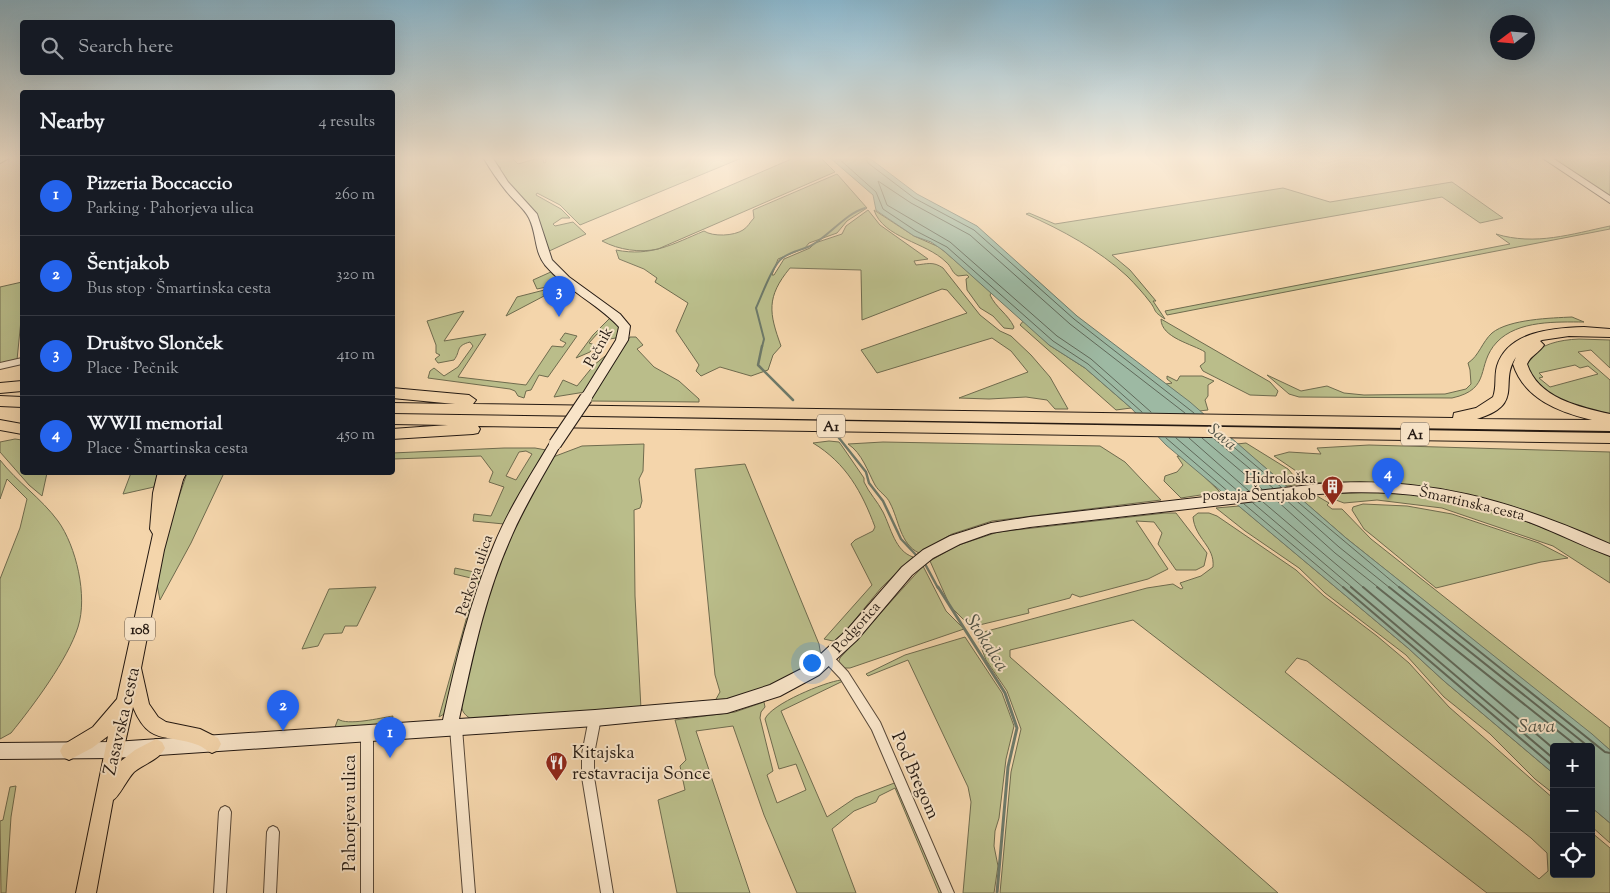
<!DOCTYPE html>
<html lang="en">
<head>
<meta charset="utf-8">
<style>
  :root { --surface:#171b24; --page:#242831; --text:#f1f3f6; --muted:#9ea1a6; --line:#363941; --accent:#2563eb }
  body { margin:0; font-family:"Sorts Mill Goudy",serif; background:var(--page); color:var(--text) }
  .controls { position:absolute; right:15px; bottom:15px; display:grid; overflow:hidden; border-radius:5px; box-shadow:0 5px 20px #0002 }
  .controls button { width:45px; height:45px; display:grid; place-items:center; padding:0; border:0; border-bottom:1px solid var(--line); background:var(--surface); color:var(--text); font:25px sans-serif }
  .compass { position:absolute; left:1490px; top:15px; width:45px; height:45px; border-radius:50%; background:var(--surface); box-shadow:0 5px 20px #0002; rotate:254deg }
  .you { position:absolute; left:811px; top:662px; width:18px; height:18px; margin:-12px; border:4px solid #fff; border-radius:50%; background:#1a73e8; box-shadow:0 0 0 8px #1a73e833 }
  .badge { display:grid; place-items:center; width:32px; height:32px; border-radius:50%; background:var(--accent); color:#fff; font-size:16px; font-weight:700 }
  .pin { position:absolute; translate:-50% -41px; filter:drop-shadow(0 1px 2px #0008) }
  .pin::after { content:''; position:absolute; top:26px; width:18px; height:15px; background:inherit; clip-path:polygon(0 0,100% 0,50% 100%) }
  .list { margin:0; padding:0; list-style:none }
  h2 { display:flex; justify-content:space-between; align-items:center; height:65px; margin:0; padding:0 20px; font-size:21px }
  h2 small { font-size:16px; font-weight:400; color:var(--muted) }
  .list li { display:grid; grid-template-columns:32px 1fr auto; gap:15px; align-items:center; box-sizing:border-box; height:80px; padding:0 20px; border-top:1px solid var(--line) }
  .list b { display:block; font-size:19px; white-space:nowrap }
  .list p { margin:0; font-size:16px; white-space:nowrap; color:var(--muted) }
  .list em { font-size:16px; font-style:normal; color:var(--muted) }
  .icon { flex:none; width:28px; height:28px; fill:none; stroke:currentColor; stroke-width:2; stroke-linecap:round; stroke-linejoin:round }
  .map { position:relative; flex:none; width:1610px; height:893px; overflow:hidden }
  .search { position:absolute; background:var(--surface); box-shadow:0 5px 20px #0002; left:20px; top:20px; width:375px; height:55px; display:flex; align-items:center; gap:12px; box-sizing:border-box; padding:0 18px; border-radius:5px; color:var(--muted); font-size:19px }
  .panel { position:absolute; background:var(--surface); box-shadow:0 5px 20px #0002; left:20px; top:90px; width:375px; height:385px; border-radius:5px }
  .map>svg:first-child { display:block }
</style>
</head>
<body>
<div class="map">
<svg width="1610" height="893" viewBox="0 0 1610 893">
  <rect width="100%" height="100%" fill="#f4d5ab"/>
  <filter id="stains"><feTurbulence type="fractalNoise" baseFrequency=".004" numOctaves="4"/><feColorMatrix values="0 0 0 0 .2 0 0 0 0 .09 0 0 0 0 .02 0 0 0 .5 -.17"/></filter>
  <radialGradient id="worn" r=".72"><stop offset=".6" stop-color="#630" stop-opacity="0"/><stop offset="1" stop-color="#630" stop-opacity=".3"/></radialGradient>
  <!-- green -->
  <path fill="#babd8a" stroke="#6f6b4e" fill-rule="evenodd" d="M490,157H511L518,164L542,157L544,163L546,162L545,157H744L580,225L560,205L537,193L536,195L561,209L570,218H562L553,224L555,226L573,222L586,234L545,253L541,227L499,170L501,168Z
    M796,157H820L835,172L658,249C640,253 619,250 602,241Z
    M1549,157H1610V197Z
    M837,174L867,208L847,221L837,233L809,243L805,248L778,259L772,275H774L784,259L810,248L815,243L842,234L846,226L868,210L880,225L928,259L914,261L916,265C927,264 933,261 943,268L980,315L1000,331L1011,336L1031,355L1050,377L1068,409H1055L1047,400L1026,397L989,399L959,398L1028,372L1011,351L992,338L877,373L861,350L967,313L947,290L942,289L862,320L861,270L790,268C766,297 769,313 781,346L773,355L768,370L751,376L720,367L701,376L696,371L699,365L676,331L688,303L655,282L657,278L644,269L619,259L616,250C651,257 673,244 704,231C713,237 734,236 743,230C748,227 750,222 754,218L753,210Z
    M1452,182L1503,218L1480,223L1442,197L1112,255L1130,270L1156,301H1153L1165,319C1152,311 1157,311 1150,302C1144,294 1135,284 1127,276C1099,250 1062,230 1026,214L1029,213L1055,224L1283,188L1330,202Z
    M874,210L914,236L939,247L992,292L990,295C996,308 1008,314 1014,327L1013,329L1004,328L993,316L980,308L967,290L966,279L969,277L967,275L958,276C951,272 952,267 946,262C926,242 883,238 874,210Z
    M1610,226V229L1167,315L1165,311L1510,244L1496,234C1535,246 1572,234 1610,226Z
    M553,271L565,283L537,289L533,280Z
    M22,282V310L17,360L0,363V287Z
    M556,287L543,294L544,296L506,316L517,297Z
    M464,311L444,341L486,334L458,377L526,385L552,346L563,347L566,343L560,340L565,333L577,336L548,377L539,375L531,390L526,391L524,398L518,396L515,391L510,389L428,378L430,371L434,368L444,376L458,367L473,346L470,342C455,346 461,351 454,360L438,363L435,359L440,355L436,353V345L427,321Z
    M613,315L619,320L621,337L610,339L597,334L589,343L595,345L590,352L576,358L593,335Z
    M1572,317L1584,322C1557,322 1518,320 1497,342C1475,365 1493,389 1452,398L1299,397L1289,394L1267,375L1301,391L1327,386L1344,393L1364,395L1445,394L1466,389L1471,384L1470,370L1468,363C1479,356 1482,342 1492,333C1509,319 1552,318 1572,317Z
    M1161,319L1270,382L1278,391L1276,396L1250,395L1203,371L1200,366L1205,362V352C1193,344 1161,338 1161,319Z
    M1024,320L1049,345L1085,368L1131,408L1116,410L1020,325Z
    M630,337H636L643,345L637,349L654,367L679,381L699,399V402L590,401Z
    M1579,339L1610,340V368L1591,350L1578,352L1610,380V417L1563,404L1527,375V358C1542,344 1558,340 1579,339ZM1575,365L1580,368L1588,366L1598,374L1550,387L1539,378L1543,377L1539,373Z
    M615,348L585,392L554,397L563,380L577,386L594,365Z
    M1167,376L1177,381L1180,376H1202L1214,381L1208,385V396L1205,400L1208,410L1199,411L1166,384L1172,383L1167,379Z
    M15,439L22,440V472L47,473L42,496L29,485L0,452V442Z
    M829,441L839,442L842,446L864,478V482C869,493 878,502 883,512C891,528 895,551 913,557L881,588L839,639L833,641L824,639L872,585L851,544L855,540L873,531L875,527C862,492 846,463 813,443Z
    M883,442L1100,446L1125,462L1161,500L992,521L952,534L919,553C900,544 899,520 890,503C887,496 879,492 875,485C868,472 862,453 848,444Z
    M1246,443L1288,469L1301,484L1287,486L1237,444Z
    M644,444L643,471L639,479L642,501L640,508L634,510L635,596L641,709L471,719C462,713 461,710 462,699L480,617L513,526L553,457L582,446Z
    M1369,445L1610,452V545C1587,536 1563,525 1540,516C1464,488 1387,479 1307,483L1302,475L1274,456L1289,452L1321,454L1317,448Z
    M504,448H535L546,450L524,485L504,524L473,521L474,514L491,516L504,487L489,482L493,472L481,456L393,459L392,453ZM526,451L532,454L516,480L506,476L519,452Z
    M1177,456L1184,457L1220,492L1181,498L1164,481L1165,476L1177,472L1183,465Z
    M0,460C17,482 41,498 58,521C76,546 88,596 78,627C68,659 33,706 11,733L0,739V579L20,528L27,499L7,479L0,499Z
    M745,464L819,644L821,656C790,680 753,695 715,701L720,692L715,675L695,469Z
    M131,473H158L154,487L123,494Z
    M187,473H224L191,543L160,600L156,579L165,538Z
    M1352,492C1446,489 1526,518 1610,556V583L1553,546L1442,508L1377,500L1344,503L1325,496Z
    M1317,496L1329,503L1327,505L1332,509H1342L1371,539L1610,728V750L1346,538L1301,499Z
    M1363,504L1407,506L1452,514L1539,543L1568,558L1541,562L1436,588L1374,537L1364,529L1352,510L1353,507Z
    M1239,506L1408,648L1444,681L1554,774V794L1535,779L1490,734L1444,697L1406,655L1325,593L1299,568L1245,531L1216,508Z
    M1165,513H1176L1207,553L1204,566L1196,570H1176L1158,544L1162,533L1154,522L1136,521L1168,569L1148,579L1080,597L1072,594L1070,598L1028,609L1029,613L971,627L950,606L930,561L956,546L998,532Z
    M1198,513H1209L1217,516L1296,570L1324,596L1377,636L1409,663L1449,707L1554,799V874H1591V832L1610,848V893H1487L1133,620L1010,650V657L1278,893H1000L1011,772L1021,729L1007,691L986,660L976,634L1147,588L1173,584L1181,589L1183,588L1180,583L1201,576L1213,567C1215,546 1195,539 1193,517ZM1297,658L1307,661L1531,838L1547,853L1548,871L1539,879L1285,672Z
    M923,566L946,611L964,629L850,668H844L838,664L840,658Z
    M455,568L484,574L444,714L439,717L469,609L468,605L475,579L454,574Z
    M376,587L357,626H345L342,633L324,634L318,646L302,649L329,589Z
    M965,637L1002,693L1014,726L1006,759L999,818L995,831L994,846L998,866L994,893H963L971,802L968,787L908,660L868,676L866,674L905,655Z
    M841,680L843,681L781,711L827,817L855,798L897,782L944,893H939L895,788L879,796L876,802L854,811L832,829L856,893H797L764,815L733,726L696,731L750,893H677L658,800L685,790L680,766L686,760L675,720L735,712L764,702L765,707L761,712L760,718L773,771L767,775L777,803L806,790L796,764L779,769L765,719C771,704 825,682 841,680Z
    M393,716L391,724L339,729L335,727L338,719C347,726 380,718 393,716Z
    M16,786L11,817L6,893H1L0,821L3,820L10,787Z
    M1591,807L1610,823V843L1591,826Z"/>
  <!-- water -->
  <path fill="#9db9a3" stroke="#6d7969" d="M829,157H868L917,194L977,226L1077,316L1190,402L1346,538L1592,734L1610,750V823L1591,807V747H1554V774L1444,681L1408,648L1166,445L1131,408L1085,368L1049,345L944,251L931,242L914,236L880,213L876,210L873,195Z"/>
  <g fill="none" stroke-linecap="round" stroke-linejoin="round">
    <!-- shore-far1 -->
    <path stroke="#60695a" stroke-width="1" d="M837,157L876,192L883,209L916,231L947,247L1053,341L1088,364L1142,412
      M865,157L868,163L914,198L974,230L1074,319L1194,413
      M1151,412L1091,359L1057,336L950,242L887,205L878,181L911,203L970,235L1070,324L1185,413
      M1166,438L1230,493
      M1176,438L1239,492
      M1189,438L1249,491
      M1202,438L1262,489
      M1213,438L1273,488
      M1223,438L1281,487
      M1293,498L1400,588
      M1285,499L1339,547L1390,588
      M1276,500L1335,553L1379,588
      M1263,502L1364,588
      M1253,503L1353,588
      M1244,504L1344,588"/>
    <!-- shore -->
    <path stroke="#60695a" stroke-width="2" d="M1343,587L1554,767
      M1351,587L1554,759
      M1363,587L1554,749
      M1377,587L1578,747
      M1389,587L1589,747
      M1399,587L1605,752L1610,753"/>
    <!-- stream-far2 -->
    <path stroke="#6d7969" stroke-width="2" d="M762,347L764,339L756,308C762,295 771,269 780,260C789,251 801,251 812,245C830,235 845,214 865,208"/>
    <!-- stream-far1 -->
    <path stroke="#6d7969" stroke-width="2.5" d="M762,346L758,365L793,400
      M839,438L866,472L869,483L883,501L901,539L918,557
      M924,562L938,588"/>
    <!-- stream -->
    <path stroke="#6d7969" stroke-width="3" d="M938,587L1005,693L1017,728L1008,767L997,893"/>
    <defs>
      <path id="street" d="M3,157H11L0,163V159Z
        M22,358V364L0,369V363Z
        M828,653L832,655L848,672L880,722L954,893H942L872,730L840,678L824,661L823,658L824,655Z
        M595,713L599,714L601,718L594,754V777L613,893H601L582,777V754L589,718L591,714Z
        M456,723L460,724L462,728L475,893H463L450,728L452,724Z
        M367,728L371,729L373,733V893H361V733L363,729Z
        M225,806L229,808L231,812L226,893H214L219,812L221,808Z
        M273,826L277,828L279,832L276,893H264L267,832L269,828Z"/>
      <path id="secondary" d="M483,157H492L508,182L537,214L552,260L569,277L620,314L630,326L628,340L590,401L586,402L580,398L616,340L619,327C597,303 566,290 545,265C534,251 537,234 529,218C524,208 514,201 507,192C498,181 490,169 483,157Z
        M1541,157H1551L1610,196V203Z
        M555,439L561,444C543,476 523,508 509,542C484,599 472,660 459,719L595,710L727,699L770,685L809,665L847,630L902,567L923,550L950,536L991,523L1030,517L1319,484C1426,475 1513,501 1610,544V556C1582,546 1556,532 1529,522C1461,497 1391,488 1319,494L1030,527L991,533L960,544L933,558L912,575L857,640L819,675L780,696L727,713L595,726L114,758L0,759V743L114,742L443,720C456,661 470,601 494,545C509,508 531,475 551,441Z"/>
      <path id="primary" d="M158,472H185L164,550L141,668L149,704L158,717L166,722L200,729L218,738L221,744L218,750L212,753C207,751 203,747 198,745C166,733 149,746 133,707L121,761L135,750L156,739L162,742L165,748C160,759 144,764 134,772C127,779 119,797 113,800L96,893H76L108,736L92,748L69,760L63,757L60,751L63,745L93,727L117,699L153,534L150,529L153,493Z"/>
      <path id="highway" d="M1584,327L1610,329V337L1569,336L1542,340L1540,341L1544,345C1539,353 1531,355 1527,364C1538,398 1579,407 1610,414V431L392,413V403L455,404L392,398V388L469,395L476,400L473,404L1453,418L1454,413L1476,408L1493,397C1497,387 1494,377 1497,366C1508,331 1553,328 1584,327ZM1516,357L1513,364C1524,399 1559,412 1592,420L1477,419C1526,404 1498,383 1516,357Z
        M22,381V391L0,393V383Z
        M0,396L22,397V407L0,406Z
        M392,414L1610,433V443L478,426L480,429L478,433L473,434L392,439V429L448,425L392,424Z
        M0,420L22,424V434L0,430Z
        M172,472H187L182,481H172L169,477Z"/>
    </defs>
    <!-- street casing -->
    <use href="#street" stroke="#584838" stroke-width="2"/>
    <!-- secondary casing -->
    <use href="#secondary" stroke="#241912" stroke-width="2"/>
    <!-- primary casing -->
    <use href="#primary" stroke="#241912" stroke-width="2"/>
    <!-- highway casing -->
    <use href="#highway" stroke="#241912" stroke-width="2"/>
    <!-- street -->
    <use href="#street" fill="#f8e4c8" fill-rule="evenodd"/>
    <!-- secondary -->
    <use href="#secondary" fill="#f8e4c8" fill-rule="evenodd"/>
    <!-- primary -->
    <use href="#primary" fill="#f4d5ab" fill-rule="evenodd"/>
    <!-- highway -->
    <use href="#highway" fill="#f4d5ab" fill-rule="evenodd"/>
    <defs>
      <path id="secondary-bridge" d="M555,444L586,398"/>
    </defs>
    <!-- secondary-bridge casing -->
    <use href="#secondary-bridge" stroke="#241912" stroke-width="14" stroke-linecap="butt"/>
    <!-- secondary-bridge -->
    <use href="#secondary-bridge" stroke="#f8e4c8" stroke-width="12"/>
  </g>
  <!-- sky -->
  <linearGradient id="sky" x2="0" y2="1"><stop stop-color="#8ab6cc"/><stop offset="0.56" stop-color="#faecd9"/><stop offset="1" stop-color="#faecd9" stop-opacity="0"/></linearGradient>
  <rect width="1610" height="282" fill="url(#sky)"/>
  <!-- icons -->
  <defs>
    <symbol id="building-pin" viewBox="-11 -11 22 30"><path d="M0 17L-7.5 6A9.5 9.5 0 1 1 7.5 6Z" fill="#8f2418" stroke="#f8e4c8"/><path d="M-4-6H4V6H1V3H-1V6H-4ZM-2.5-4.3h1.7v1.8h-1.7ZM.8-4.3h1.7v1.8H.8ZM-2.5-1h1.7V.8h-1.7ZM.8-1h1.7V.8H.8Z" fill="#fff"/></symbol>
    <symbol id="restaurant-pin" viewBox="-11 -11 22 30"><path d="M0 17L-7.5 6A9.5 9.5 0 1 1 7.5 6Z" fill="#8f2418" stroke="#f8e4c8"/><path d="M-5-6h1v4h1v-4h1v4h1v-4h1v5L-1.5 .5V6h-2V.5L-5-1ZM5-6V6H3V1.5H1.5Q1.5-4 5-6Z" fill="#fff"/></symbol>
  </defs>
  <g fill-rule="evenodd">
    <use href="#building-pin" x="1320" y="474" width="25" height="34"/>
    <use href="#restaurant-pin" x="544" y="750" width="25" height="34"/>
  </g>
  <g text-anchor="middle" stroke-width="4" stroke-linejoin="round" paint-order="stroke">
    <!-- shield labels -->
    <g fill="#f8e4c8" stroke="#645649" stroke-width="1">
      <rect x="817" y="414.5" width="28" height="23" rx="4"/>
      <rect x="1401" y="422.5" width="28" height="23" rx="4"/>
      <rect x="125" y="617.5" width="30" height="23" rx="4"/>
    </g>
    <g font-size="14" font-weight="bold" fill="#241912">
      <text x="831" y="431">A1</text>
      <text x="1415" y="439">A1</text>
      <text x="140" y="634">108</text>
    </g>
    <!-- street labels -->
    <g font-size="15" fill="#241912" stroke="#f8e4c8">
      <text transform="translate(598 347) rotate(-61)" y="5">Pečnik</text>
      <text transform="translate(1472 503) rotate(13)" y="5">Šmartinska cesta</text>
      <text transform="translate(474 575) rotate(-71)" y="5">Perkova ulica</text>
      <text transform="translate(856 627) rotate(-48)" y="5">Podgorica</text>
    </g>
    <!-- poi labels -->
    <g font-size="15" fill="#241912" stroke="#f8e4c8" text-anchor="end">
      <text x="1316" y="483">Hidrološka<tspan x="1316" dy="17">postaja Šentjakob</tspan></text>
    </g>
    <!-- water labels -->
    <g font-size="16" font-style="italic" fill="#4e5145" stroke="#f8e4c8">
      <text transform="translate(1223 436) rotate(40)" y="6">Sava</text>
    </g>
    <!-- near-street labels -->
    <g font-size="18" fill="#241912" stroke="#f8e4c8">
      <text transform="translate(121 721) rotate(-77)" y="6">Zasavska cesta</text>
      <text transform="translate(916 775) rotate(66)" y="6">Pod Bregom</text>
      <text transform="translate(349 813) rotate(-90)" y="6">Pahorjeva ulica</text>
    </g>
    <!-- near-poi labels -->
    <g font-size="18" fill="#241912" stroke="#f8e4c8" text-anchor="start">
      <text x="572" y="758">Kitajska<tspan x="572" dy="21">restavracija Sonce</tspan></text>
    </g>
    <!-- near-water labels -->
    <g font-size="19" font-style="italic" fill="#4e5145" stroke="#f8e4c8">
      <text transform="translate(988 642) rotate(57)" y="7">Stokalca</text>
      <text x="1537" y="732">Sava</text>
    </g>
  </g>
  <rect width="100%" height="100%" filter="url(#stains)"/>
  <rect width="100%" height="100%" fill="url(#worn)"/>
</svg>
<div class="controls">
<button>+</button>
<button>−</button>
<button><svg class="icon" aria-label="locate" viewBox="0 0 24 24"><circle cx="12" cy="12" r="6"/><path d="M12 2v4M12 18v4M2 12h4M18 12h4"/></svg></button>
</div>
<svg class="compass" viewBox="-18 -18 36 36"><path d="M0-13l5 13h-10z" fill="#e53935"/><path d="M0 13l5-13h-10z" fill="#9ea1a6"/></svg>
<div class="you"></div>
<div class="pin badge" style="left:390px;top:758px">1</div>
<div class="pin badge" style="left:283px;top:731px">2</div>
<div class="pin badge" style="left:559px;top:317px">3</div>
<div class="pin badge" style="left:1388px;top:499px">4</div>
<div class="search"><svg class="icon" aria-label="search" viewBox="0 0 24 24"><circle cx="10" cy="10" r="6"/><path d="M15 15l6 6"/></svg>Search here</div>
<section class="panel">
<h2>Nearby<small>4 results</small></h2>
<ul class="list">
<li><span class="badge">1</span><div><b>Pizzeria Boccaccio</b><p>Parking · Pahorjeva ulica</p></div><em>260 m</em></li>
<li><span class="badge">2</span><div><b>Šentjakob</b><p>Bus stop · Šmartinska cesta</p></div><em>320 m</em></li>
<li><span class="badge">3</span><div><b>Društvo Slonček</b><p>Place · Pečnik</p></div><em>410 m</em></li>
<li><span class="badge">4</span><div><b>WWII memorial</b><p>Place · Šmartinska cesta</p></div><em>450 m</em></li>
</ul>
</section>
</div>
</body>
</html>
